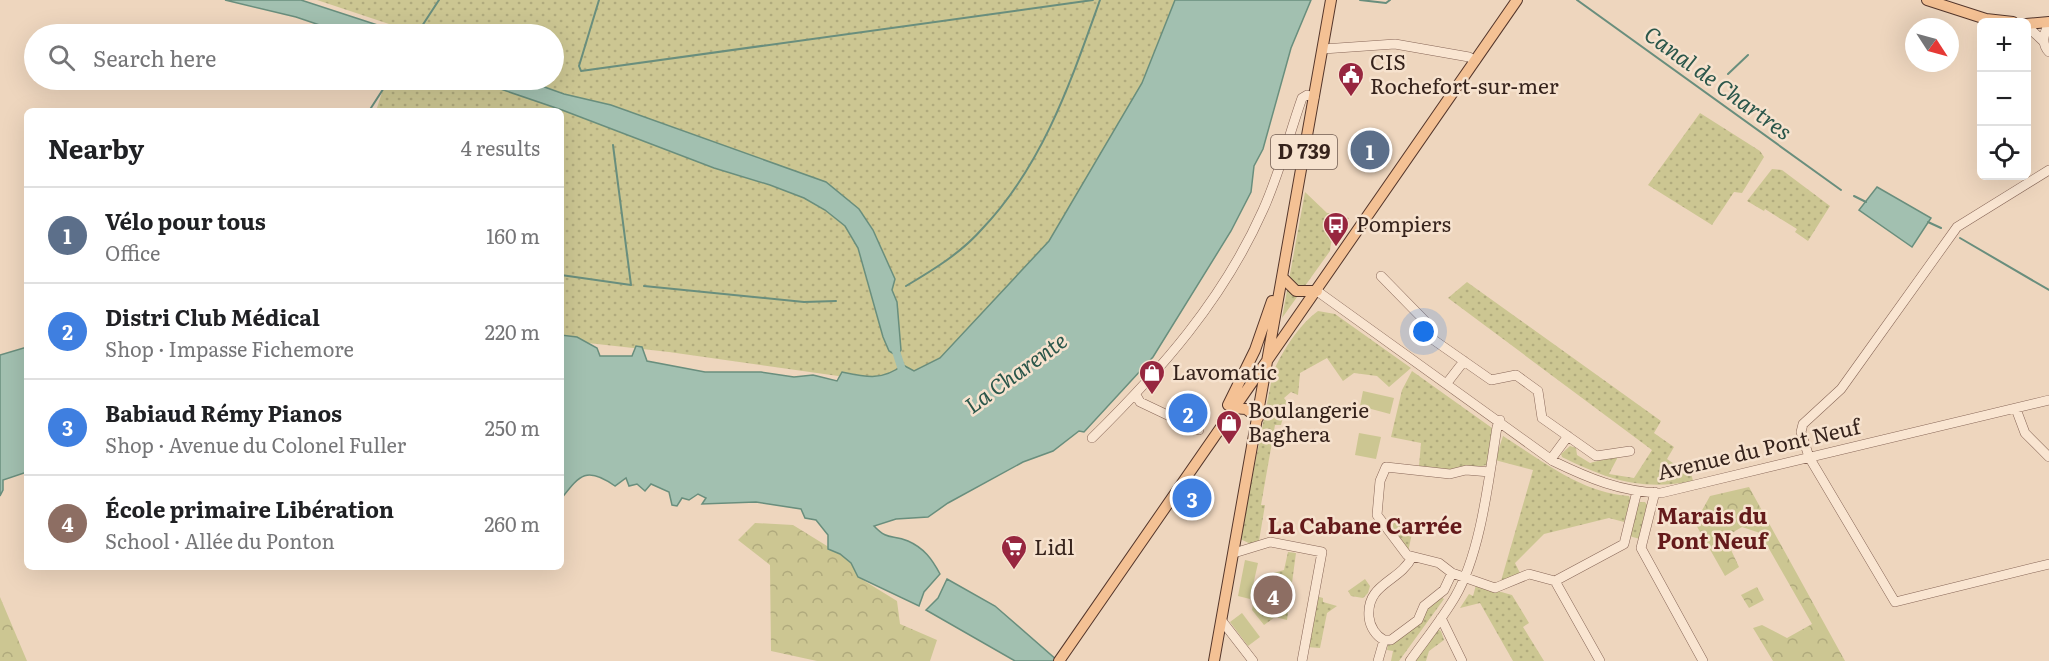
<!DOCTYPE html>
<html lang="en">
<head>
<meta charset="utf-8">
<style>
  :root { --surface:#fff; --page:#f6f6f6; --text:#202124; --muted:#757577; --line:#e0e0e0; --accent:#97263f }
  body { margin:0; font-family:Literata,serif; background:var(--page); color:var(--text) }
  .controls { position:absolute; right:18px; top:18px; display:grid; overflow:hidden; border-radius:9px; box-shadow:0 6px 24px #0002 }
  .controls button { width:54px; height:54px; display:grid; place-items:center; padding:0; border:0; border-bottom:2px solid var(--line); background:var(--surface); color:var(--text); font:30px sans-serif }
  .compass { position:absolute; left:1905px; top:18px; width:54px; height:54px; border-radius:50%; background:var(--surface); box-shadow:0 6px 24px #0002; rotate:126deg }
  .you { position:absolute; left:1424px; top:332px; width:21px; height:21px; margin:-15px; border:4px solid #fff; border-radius:50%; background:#1a73e8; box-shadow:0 0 0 9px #1a73e833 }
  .badge { display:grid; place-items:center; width:39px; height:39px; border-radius:50%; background:var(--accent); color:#fff; font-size:20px; font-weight:700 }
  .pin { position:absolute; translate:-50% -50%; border:3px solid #fff; box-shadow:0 2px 6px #0006 }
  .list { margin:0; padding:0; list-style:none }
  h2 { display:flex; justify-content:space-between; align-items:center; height:78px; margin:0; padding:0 24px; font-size:26px }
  h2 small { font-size:20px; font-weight:400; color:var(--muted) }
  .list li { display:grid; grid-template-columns:39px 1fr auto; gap:18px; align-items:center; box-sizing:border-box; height:96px; padding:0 24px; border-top:2px solid var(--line) }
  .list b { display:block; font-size:22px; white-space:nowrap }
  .list p { margin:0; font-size:20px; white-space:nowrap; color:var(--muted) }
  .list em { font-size:20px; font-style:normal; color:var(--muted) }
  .icon { flex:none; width:33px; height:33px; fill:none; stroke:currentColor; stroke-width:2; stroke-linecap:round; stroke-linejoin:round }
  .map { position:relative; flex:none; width:2049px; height:661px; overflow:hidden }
  .search { position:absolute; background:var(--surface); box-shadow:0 6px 24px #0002; left:24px; top:24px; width:540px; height:66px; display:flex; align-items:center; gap:15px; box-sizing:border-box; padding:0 21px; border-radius:33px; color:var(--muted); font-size:22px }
  .panel { position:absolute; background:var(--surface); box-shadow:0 6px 24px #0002; left:24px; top:108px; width:540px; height:462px; border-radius:9px }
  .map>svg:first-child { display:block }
</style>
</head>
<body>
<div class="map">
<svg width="2049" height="661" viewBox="0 0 2049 661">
  <defs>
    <pattern id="grass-dots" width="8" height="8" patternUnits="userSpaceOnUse" patternTransform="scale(1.5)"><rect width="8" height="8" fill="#ccc692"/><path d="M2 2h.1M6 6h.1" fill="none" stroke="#b0aa7d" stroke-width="1.8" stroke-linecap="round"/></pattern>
    <pattern id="forest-crowns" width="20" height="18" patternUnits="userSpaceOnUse" patternTransform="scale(1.5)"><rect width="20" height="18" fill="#ccc692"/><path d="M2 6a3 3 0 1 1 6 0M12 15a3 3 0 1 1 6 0" fill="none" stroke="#b0aa7d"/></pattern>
  </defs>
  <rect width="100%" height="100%" fill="#eed6be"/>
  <!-- grass -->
  <path fill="url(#grass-dots)" d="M317,0H1190L1074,260L909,386L669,352L561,340V111H376L386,80H554V34H405L407,30Z
    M1700,113L1760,151L1764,157L1742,193L1734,192L1712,225L1648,185Z
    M1772,169L1782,170L1830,206L1808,241L1795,232L1797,229L1765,209L1764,211L1747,201Z
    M1305,192L1327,213L1349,218L1331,243L1330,251L1282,318Z
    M1467,282L1661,421L1654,433L1674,447L1667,459L1686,472L1691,473L1693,481C1641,491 1609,480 1562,457L1561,454L1570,446L1576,448L1577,455L1590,463L1619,455L1609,474L1634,478L1652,450L1448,298Z
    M1318,311L1335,314L1411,368L1389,387L1377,376L1354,373L1343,381L1327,358L1300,373L1298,395L1291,392L1284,398L1287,402L1281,425H1275L1261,505H1265L1259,541L1251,544L1240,539L1273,373C1282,351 1299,325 1318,311Z
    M1412,371L1492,428L1487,465L1450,472L1419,466L1421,443L1391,437L1402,390Z
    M1503,436C1543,461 1580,492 1629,496L1631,501L1624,522L1609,518L1544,534L1515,563L1520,573L1501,581L1533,470L1495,460Z
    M1640,502H1645L1648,506L1640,539L1629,536L1637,506Z
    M1390,517L1414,524L1408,552L1387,521Z
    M1288,552L1296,553L1287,620L1275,617L1264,625L1252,610L1255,592L1262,594L1267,575L1284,570Z
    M1365,579L1370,586L1368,593L1363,598L1351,596L1348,591Z
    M1476,585L1512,595L1529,623L1523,627L1544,661H1513L1480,603L1460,608L1469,594L1473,596Z
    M1316,596L1323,598V602L1337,606L1327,613L1320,648L1307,647Z
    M1441,597L1444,599L1399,661H1391L1393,651L1387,650L1388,644Z
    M1437,629L1441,631L1444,640L1429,651L1426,661H1415Z"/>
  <!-- forest -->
  <path fill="url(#forest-crowns)" d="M1749,487L1845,661H1773L1753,628L1762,625L1787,638L1812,624L1760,533L1742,527L1725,537L1739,567L1725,576L1695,523L1710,496Z
    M755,523L793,525L840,554L851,563L858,577L897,601L900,624L937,640L930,661H817L771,651L770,565L738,540Z
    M1757,587L1764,600L1749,608L1741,595Z
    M0,597L27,661H0Z"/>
  <!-- garden -->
  <path fill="#ccc692" d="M1363,391L1394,398L1390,414L1360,406Z
    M1359,433L1381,437L1376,459L1355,455Z
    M1245,560L1258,563L1250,599L1238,596Z
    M1242,613L1260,637L1248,646L1230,622Z"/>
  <!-- water -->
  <path fill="#a2c0b0" stroke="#698e7d" stroke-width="1.5" d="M225,0H301L405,34H346L296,17Z
    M1175,0H1311L1291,48L1263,149L1254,166L1251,192L1231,231L1153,357L1084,432L1079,431L1053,451L1023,462L948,503L928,517L896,519L874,526C888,541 892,534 908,541C924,548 932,559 940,574L924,592L919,606L858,577L851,563L840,554L828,549V535L816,520L805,518L801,509L756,502L702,504L706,498L698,494L689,500L682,498L677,506L672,505L669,492L651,484L645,491L637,484L629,486L626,478L615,486C586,465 579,476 561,499V335L577,337L597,348L600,356H632L636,346L642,347L647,361L705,372H761L794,377L813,375L837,381L842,372C866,377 882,381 903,365L914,371L940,358L1049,241L1142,83Z
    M474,80H525L564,94L611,105L826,182L859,209L873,230L895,279L892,290L897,302L901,350L897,356L889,351L883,337L858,248L845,226L825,210L804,198L770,185L714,168L562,110Z
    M1877,187L1931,218L1912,247L1859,210Z
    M27,347V472L3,480V490L0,496V355Z
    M947,579L995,606L1058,661H1015L926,610L938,598Z"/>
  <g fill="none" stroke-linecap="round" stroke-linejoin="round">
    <!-- stream -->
    <path stroke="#698e7d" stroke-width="2" d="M599,0L579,66L581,71L1093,0
      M1360,0L1386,3L1390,0
      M1577,0L1841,190
      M420,29L439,0
      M1728,74L1748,55
      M369,111L389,80
      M1854,196L1866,202
      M1928,222L1941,228
      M1960,238L2049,290
      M561,275L631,285L613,145
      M644,286L804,302L836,301
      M906,286C933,270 961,253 982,229C1043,165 1071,81 1100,0"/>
    <!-- canal -->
    <path stroke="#a2c0b0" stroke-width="8" d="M894,345L904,376"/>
    <defs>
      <path id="minor" d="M2049,22C2045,32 2040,43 2049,52
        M2026,25L2043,41
        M1323,49L1395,44L1469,57L1475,61
        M2049,170L1957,227L1841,389L1803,424L1801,432L1809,457L1895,602L2049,564
        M1381,276L1426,322L1428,336L1491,380L1516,375L1538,391L1542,418L1596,456L1630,451
        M1317,291L1553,461C1588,478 1621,492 1661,493L2049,400
        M1447,383L1464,361
        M1136,395L1140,402L1199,430
        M2016,409L2025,433L2049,457
        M1092,438C1161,370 1223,300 1263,210C1279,175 1289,135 1302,98L1307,95L1314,97
        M1551,459L1568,436
        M1490,472L1466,470L1450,474L1386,467L1380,481L1377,515L1407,555L1439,563L1452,573L1495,588L1529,574L1555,581
        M1655,492L1641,548L1703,661
        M1234,553L1270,542L1322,552L1302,661
        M1441,618L1462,661
        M1222,621L1253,661
        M1384,640H1391L1418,620L1424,606L1444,590L1452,573
        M1378,661L1384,640C1376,636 1370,627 1369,617C1366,583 1400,582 1412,557
        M1410,661C1425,640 1442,619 1455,597C1481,553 1489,477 1497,427L1500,420
        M1600,661L1555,581L1624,544L1637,491"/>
      <path id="major" d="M1927,0L1986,19L2013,22
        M2026,24L2049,22
        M1282,277L1296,291H1317
        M1228,405L1255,350L1272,301
        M1233,408L1246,409L1258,418
        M1059,661L1517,0
        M1214,661L1331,0"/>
    </defs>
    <!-- minor casing -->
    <use href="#minor" stroke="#876657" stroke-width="10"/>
    <!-- major casing -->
    <use href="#major" stroke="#54362b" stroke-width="12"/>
    <!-- minor -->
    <use href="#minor" stroke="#f9e5d1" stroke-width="9"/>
    <!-- major -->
    <use href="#major" stroke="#f4c194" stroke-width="10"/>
  </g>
  <!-- icons -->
  <defs>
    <symbol id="civic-pin" viewBox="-11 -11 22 30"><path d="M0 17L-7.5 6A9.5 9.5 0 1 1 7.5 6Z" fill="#97263f" stroke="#f6e2ce"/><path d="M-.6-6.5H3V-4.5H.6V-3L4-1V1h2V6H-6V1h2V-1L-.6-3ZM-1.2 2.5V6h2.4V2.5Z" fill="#fff"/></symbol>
    <symbol id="bus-pin" viewBox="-11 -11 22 30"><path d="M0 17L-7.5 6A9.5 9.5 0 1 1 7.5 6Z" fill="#97263f" stroke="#f6e2ce"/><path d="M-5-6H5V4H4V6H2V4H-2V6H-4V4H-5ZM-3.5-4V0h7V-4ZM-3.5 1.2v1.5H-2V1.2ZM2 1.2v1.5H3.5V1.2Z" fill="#fff"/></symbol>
    <symbol id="shop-pin" viewBox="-11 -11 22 30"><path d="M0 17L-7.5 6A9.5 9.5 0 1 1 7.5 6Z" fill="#97263f" stroke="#f6e2ce"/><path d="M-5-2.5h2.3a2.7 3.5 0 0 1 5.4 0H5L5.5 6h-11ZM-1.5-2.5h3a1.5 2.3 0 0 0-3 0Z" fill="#fff"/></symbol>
    <symbol id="supermarket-pin" viewBox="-11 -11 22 30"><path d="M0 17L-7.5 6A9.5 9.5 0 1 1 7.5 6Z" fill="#97263f" stroke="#f6e2ce"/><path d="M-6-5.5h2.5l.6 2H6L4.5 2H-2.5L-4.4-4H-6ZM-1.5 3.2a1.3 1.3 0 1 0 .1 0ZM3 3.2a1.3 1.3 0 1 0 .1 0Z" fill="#fff"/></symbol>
  </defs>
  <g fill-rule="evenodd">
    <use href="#civic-pin" x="1336" y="60" width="30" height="40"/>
    <use href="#bus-pin" x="1321" y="210" width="30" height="40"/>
    <use href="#shop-pin" x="1137" y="358" width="30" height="40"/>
    <use href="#shop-pin" x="1214" y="408" width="30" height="40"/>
    <use href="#supermarket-pin" x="999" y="533" width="30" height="40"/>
  </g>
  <g text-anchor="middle" stroke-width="5" stroke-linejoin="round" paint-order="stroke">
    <!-- shield labels -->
    <rect fill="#f6e2ce" stroke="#705c51" stroke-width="1.5" x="1271" y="135" width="66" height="34" rx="4.5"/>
    <g font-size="20" font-weight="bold" fill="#36231c">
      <text x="1304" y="159">D 739</text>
    </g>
    <!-- poi labels -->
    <g font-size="21" fill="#36231c" stroke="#f6e2ce" text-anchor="start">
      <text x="1370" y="70">CIS<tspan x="1370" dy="24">Rochefort-sur-mer</tspan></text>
      <text x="1356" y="232">Pompiers</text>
      <text x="1172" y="380">Lavomatic</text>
      <text x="1248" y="418">Boulangerie<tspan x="1248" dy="24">Baghera</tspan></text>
      <text x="1034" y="555">Lidl</text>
    </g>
    <!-- street labels -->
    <g font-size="21" fill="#36231c" stroke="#f6e2ce">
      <text transform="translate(1759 450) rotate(-13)" y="7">Avenue du Pont Neuf</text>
    </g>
    <!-- water labels -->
    <g font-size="22" font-style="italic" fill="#2a564a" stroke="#f6e2ce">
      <text transform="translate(1718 83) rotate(36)" y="8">Canal de Chartres</text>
      <text transform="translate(1016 373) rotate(-36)" y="8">La Charente</text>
    </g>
    <!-- neighbourhood labels -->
    <g font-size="22" font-weight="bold" fill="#641a1b" stroke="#f6e2ce">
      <text x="1712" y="524">Marais du<tspan x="1712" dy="25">Pont Neuf</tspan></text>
      <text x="1365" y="534">La Cabane Carrée</text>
    </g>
  </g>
</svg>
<div class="controls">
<button>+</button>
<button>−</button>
<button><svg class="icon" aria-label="locate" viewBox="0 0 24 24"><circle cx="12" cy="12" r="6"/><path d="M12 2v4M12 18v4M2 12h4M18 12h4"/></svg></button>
</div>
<svg class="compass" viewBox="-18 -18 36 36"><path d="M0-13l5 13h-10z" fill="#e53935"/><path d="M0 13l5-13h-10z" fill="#757577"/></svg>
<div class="you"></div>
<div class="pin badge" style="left:1370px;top:150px;background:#5c6f8a">1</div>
<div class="pin badge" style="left:1188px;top:413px;background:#3f7fe0">2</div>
<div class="pin badge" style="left:1192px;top:498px;background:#3f7fe0">3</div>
<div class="pin badge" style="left:1273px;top:595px;background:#8d6e63">4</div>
<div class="search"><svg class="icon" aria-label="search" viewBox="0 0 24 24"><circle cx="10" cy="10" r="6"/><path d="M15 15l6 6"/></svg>Search here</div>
<section class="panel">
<h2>Nearby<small>4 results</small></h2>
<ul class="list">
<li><span class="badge" style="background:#5c6f8a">1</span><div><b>Vélo pour tous</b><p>Office</p></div><em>160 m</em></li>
<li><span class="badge" style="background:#3f7fe0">2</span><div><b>Distri Club Médical</b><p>Shop · Impasse Fichemore</p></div><em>220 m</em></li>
<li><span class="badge" style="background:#3f7fe0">3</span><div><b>Babiaud Rémy Pianos</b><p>Shop · Avenue du Colonel Fuller</p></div><em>250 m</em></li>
<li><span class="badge" style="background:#8d6e63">4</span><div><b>École primaire Libération</b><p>School · Allée du Ponton</p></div><em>260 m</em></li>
</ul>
</section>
</div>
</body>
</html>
